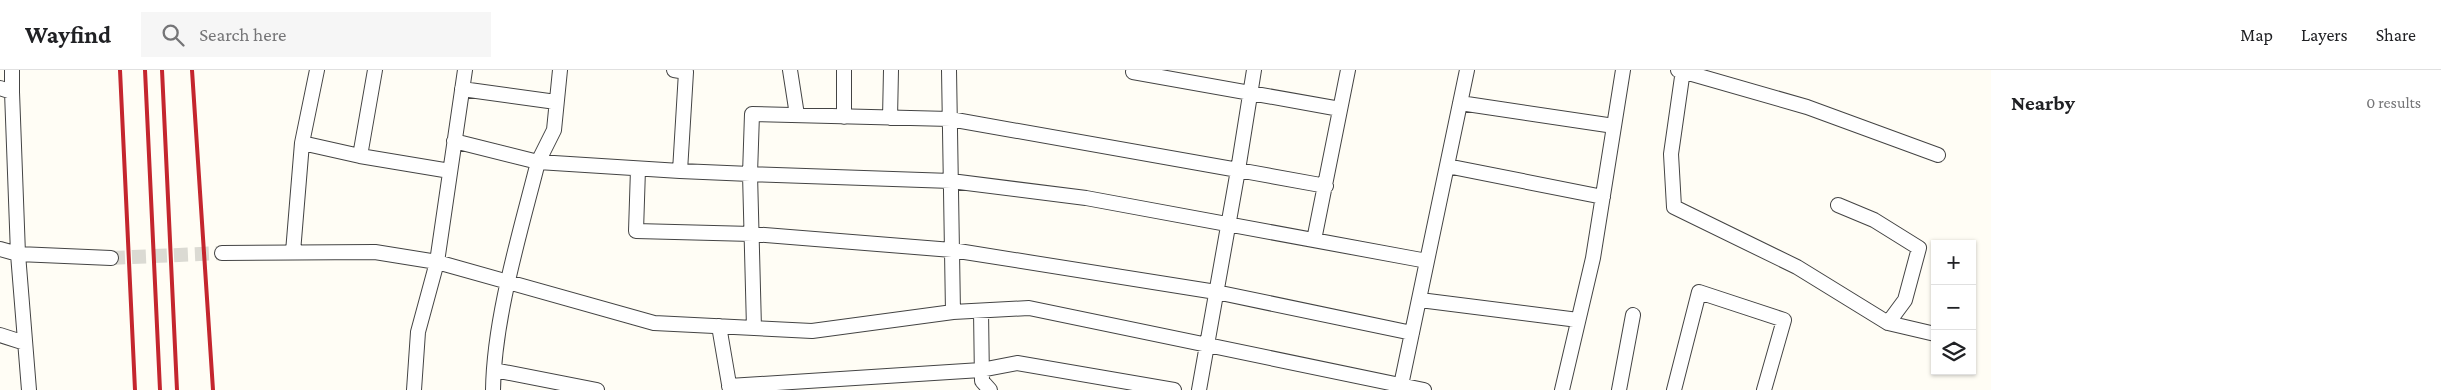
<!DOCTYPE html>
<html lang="en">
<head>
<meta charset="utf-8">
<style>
  :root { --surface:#fff; --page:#f6f6f6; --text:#202124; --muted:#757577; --line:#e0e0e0 }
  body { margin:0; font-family:"Crimson Pro",serif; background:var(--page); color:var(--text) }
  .controls { position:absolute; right:15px; bottom:15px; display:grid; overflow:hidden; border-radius:0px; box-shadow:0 1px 4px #0004 }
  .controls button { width:45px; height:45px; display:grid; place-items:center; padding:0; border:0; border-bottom:1px solid var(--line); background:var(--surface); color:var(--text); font:25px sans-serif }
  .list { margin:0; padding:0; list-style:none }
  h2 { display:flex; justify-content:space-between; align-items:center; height:65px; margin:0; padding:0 20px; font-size:21px }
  h2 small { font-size:16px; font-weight:400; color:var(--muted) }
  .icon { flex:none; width:28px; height:28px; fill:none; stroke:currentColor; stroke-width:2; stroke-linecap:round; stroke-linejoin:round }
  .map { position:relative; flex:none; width:1991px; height:320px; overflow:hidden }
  header { display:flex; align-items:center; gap:30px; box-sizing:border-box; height:70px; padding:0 25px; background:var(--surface); border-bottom:1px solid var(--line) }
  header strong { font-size:24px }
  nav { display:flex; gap:28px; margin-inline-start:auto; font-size:18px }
  .search { width:350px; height:45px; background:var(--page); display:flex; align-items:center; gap:12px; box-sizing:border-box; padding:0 18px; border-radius:0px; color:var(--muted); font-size:19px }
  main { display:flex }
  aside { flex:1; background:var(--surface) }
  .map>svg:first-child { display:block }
</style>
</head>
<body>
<header>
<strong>Wayfind</strong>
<div class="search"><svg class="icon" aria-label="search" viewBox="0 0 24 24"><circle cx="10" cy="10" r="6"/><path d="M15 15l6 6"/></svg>Search here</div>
<nav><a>Map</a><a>Layers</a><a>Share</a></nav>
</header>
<main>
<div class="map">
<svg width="1991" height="320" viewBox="0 0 1991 320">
  <rect width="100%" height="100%" fill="#fffdf5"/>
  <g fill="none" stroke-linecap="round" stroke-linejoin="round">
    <!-- minor-tunnel -->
    <path stroke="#dbdad3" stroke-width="14" stroke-dasharray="14 7" stroke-linecap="butt" d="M111,188L222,183"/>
    <defs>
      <path id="minor" d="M674,0L686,2L680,101L750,104L754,258
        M790,0L797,45
        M844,0V47
        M949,0L953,242
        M1254,0L1238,100L1326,116
        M1678,0L1807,37L1938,85
        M1683,0L1671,84L1674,137L1797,197L1888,253L1935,264
        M1133,2L1340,39
        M0,18L12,22L18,184L29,320
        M462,19L556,32
        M12,22V0
        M1460,33L1614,56
        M890,48L891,0
        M454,71L538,92L554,60L560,0
        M302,73L360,86L375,0
        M360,86L450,101
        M1447,96L1603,127
        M638,99L636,161L752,164L952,180L1216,222L1412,263
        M1838,135L1874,150L1919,178L1905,230L1888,253
        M1314,170L1348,0
        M0,179L18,184L111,188
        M293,182L302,73L317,0
        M222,183L375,182L437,192L654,253L812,261L953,242L1029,238L1424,320
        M1420,230L1578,250
        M981,241L982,311L990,320
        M719,256L730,320
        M0,265L25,273
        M494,300L597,320
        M729,316L981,300L1017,293L1174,320
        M414,320L418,262L437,192L465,0
        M493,320C494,248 520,163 538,92L680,101
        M1199,320C1212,247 1225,174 1238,100L950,49L752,44L750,104L951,111L1086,128L1427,191
        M1400,320L1467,0
        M1562,320L1593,188L1623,0
        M1619,320L1633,245
        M1674,320L1699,222L1784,250L1764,320"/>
    </defs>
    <!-- minor casing -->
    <use href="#minor" stroke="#444" stroke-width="16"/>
    <!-- minor -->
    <use href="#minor" stroke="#fff" stroke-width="14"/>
    <!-- rail -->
    <path stroke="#c4262e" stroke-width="4" d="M120,0L135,320
      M145,0L160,320
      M162,0L177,320
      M192,0L213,320"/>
  </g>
</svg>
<div class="controls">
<button>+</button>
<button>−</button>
<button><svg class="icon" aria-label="layers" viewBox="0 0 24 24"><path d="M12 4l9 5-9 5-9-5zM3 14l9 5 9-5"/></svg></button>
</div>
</div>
<aside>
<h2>Nearby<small>0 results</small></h2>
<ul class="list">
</ul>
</aside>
</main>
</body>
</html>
